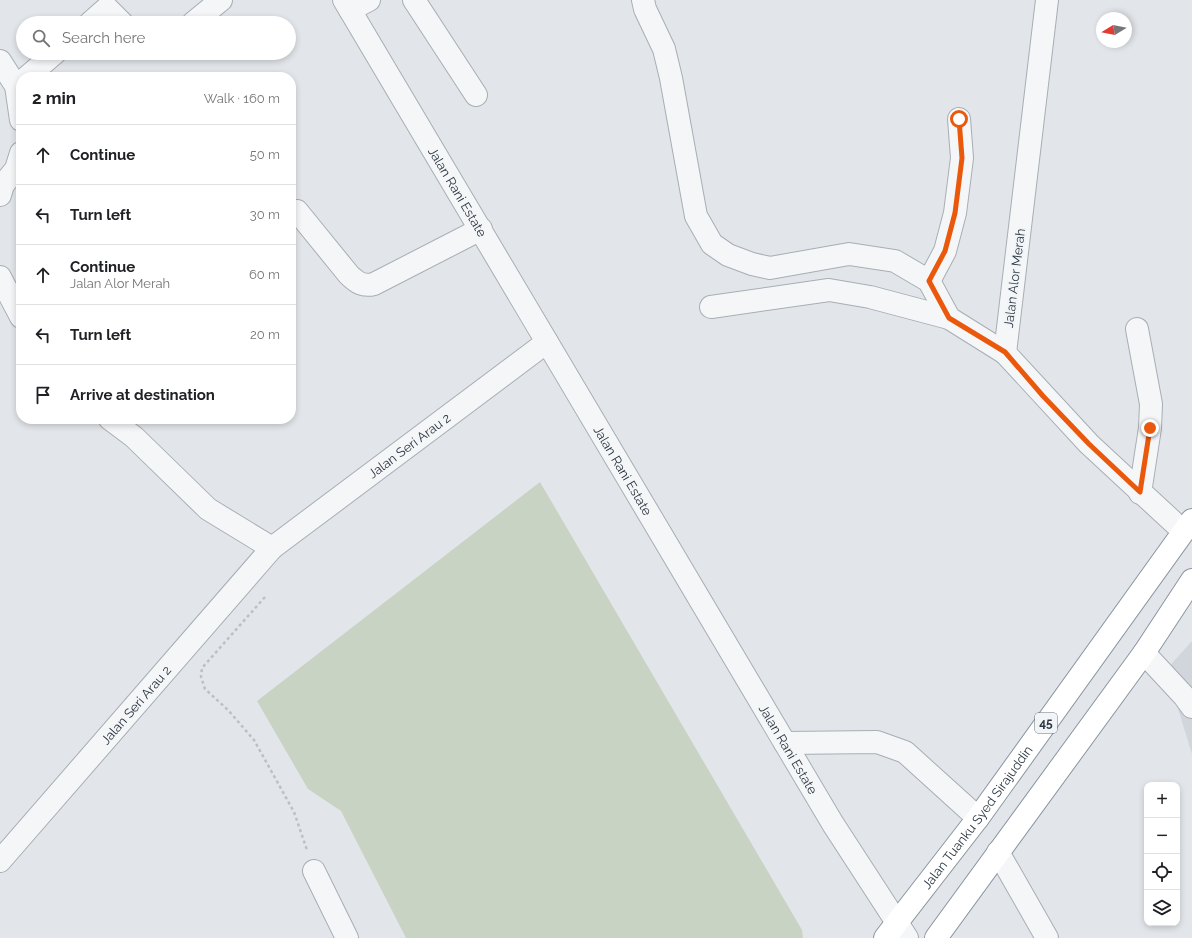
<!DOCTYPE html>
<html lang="en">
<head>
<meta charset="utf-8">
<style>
  :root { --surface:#fff; --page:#f2f2f2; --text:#202124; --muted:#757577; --line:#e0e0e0 }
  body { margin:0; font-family:Raleway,sans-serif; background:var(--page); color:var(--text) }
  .controls { position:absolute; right:12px; bottom:12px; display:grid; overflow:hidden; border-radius:8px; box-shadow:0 2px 6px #0003 }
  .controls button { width:36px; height:36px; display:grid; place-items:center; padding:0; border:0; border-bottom:1px solid var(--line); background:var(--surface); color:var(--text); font:20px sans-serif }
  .compass { position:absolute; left:1096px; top:12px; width:36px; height:36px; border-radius:50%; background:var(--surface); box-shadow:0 2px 6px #0003; rotate:260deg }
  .stop { position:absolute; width:12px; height:12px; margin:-9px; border:3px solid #ea580c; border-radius:50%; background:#fff }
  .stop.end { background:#ea580c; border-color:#fff; box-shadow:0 1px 4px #0008 }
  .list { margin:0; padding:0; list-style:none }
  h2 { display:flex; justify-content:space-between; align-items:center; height:52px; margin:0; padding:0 16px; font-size:17px }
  h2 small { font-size:13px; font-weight:400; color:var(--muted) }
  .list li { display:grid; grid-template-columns:26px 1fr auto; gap:12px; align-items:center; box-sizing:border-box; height:60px; padding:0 16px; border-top:1px solid var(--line) }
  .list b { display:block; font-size:15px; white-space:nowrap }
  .list p { margin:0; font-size:13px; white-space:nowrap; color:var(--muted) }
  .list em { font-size:13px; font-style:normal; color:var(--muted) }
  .icon { flex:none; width:22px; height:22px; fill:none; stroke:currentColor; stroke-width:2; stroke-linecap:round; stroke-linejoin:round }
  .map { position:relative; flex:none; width:1192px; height:938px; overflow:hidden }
  .search { position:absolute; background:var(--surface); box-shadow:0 2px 6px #0003; left:16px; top:16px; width:280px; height:44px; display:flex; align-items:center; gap:10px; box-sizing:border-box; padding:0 14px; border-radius:22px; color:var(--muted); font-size:15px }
  .panel { position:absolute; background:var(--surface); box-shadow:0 2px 6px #0003; left:16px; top:72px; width:280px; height:352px; border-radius:16px }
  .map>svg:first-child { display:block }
</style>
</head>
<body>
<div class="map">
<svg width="1192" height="938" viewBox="0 0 1192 938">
  <rect width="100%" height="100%" fill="#e2e6ea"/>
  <!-- built -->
  <path fill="#d0d6dc" d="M1192,641V754L1166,670Z"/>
  <!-- green -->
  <path fill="#c9d3c3" d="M540,482L802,930L803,938H406L341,811L308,789L257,701Z"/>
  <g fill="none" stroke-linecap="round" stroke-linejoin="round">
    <defs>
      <g id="minor">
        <path id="s1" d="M344,0L833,824L907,938"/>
        <path d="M414,0L476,95"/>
        <path d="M643,0L645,9L664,49L671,78L696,216L712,244L728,255L752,264L770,268L849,254L895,261L929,281L949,318L1005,353"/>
        <path d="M1047,0L1005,353L1089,444L1183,531"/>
        <path d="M350,10L369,0"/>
        <path d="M90,23L107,8L122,23"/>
        <path d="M193,23L221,0"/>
        <path d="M0,61L16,86L21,120"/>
        <path d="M27,77L55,53"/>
        <path d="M0,195L3,185L16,169L21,153"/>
        <path d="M297,211L349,275C357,282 362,287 374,284L481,229"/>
        <path d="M0,277L21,317"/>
        <path d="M929,281L945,251L955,213L962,158L959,119"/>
        <path d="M711,307L829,290L870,297L949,318"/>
        <path d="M1137,329L1151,404L1150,428L1140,493"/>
        <path d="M110,419L134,437L208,509L272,548"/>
        <path d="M1144,653L1184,696L1192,707"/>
        <path d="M785,743L877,742L905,752L978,818"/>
        <path d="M998,852L1047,938"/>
        <path id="s2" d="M0,861L272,548L547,342"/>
        <path d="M314,871L347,938"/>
      </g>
      <g id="highway">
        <path id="s3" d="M885,938L978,818L1192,520"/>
        <path d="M936,938L1144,653L1192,580"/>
      </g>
    </defs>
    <!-- minor casing -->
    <use href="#minor" stroke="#a7aeb4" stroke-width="24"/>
    <!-- highway casing -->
    <use href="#highway" stroke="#8a95a0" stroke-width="24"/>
    <!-- path -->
    <path stroke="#bcc0c5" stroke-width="2.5" stroke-dasharray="3 3" stroke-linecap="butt" d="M265,597L202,668L201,677L205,689L228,710L254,740L294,812L307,850"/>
    <!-- minor -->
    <use href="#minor" stroke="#f5f6f8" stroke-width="22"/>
    <!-- highway -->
    <use href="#highway" stroke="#fff" stroke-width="22"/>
  </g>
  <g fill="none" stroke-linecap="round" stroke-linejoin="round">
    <!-- route -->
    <path stroke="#ea580c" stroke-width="5" d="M959,119L962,158L955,213L945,251L929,281L949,318L1005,352L1043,396L1089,444L1140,492L1150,428"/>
  </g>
  <g text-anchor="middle" stroke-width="4" stroke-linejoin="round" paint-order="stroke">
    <!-- shield labels -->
    <rect fill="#f2f5f7" stroke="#676f78" stroke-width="1" x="1035" y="713" width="22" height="20" rx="3"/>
    <g font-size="12" font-weight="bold" fill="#2b3641">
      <text x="1046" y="727">45</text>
    </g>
    <!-- street labels -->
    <g font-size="13" fill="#2b3641" stroke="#f2f5f7">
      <text dy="5" stroke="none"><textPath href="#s1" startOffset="223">Jalan Rani Estate</textPath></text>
      <text transform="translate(1014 278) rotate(-83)" y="5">Jalan Alor Merah</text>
      <text dy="5" stroke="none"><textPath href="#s2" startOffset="586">Jalan Seri Arau 2</textPath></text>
      <text dy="5" stroke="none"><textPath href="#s1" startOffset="547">Jalan Rani Estate</textPath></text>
      <text dy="5" stroke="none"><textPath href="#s2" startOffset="207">Jalan Seri Arau 2</textPath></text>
      <text dy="5" stroke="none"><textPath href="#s1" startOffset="871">Jalan Rani Estate</textPath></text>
      <text dy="5" stroke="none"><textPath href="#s3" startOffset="152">Jalan Tuanku Syed Sirajuddin</textPath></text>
    </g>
  </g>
</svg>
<div class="controls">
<button>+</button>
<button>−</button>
<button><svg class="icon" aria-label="locate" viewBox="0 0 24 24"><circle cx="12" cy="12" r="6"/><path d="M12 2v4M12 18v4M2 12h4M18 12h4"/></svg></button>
<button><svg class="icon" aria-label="layers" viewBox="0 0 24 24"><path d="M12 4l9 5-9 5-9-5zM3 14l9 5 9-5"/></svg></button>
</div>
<svg class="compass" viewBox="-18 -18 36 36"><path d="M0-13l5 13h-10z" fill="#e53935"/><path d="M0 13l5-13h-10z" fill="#757577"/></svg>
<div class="stop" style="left:959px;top:119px"></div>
<div class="stop end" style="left:1150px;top:428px"></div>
<div class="search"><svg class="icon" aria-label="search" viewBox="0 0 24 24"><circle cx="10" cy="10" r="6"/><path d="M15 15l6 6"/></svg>Search here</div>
<section class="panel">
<h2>2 min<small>Walk · 160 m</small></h2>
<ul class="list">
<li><svg class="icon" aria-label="ahead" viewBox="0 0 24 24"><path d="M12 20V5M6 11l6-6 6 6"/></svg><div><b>Continue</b></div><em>50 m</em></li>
<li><svg class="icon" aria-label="left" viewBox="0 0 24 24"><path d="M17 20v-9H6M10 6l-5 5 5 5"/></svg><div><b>Turn left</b></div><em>30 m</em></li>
<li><svg class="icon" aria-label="ahead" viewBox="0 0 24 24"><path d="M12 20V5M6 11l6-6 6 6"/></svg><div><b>Continue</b><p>Jalan Alor Merah</p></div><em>60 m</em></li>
<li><svg class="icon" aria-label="left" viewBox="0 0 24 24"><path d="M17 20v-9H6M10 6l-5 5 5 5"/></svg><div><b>Turn left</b></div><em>20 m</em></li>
<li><svg class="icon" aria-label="arrive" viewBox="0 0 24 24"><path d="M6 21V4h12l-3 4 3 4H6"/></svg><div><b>Arrive at destination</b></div></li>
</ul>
</section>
</div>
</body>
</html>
